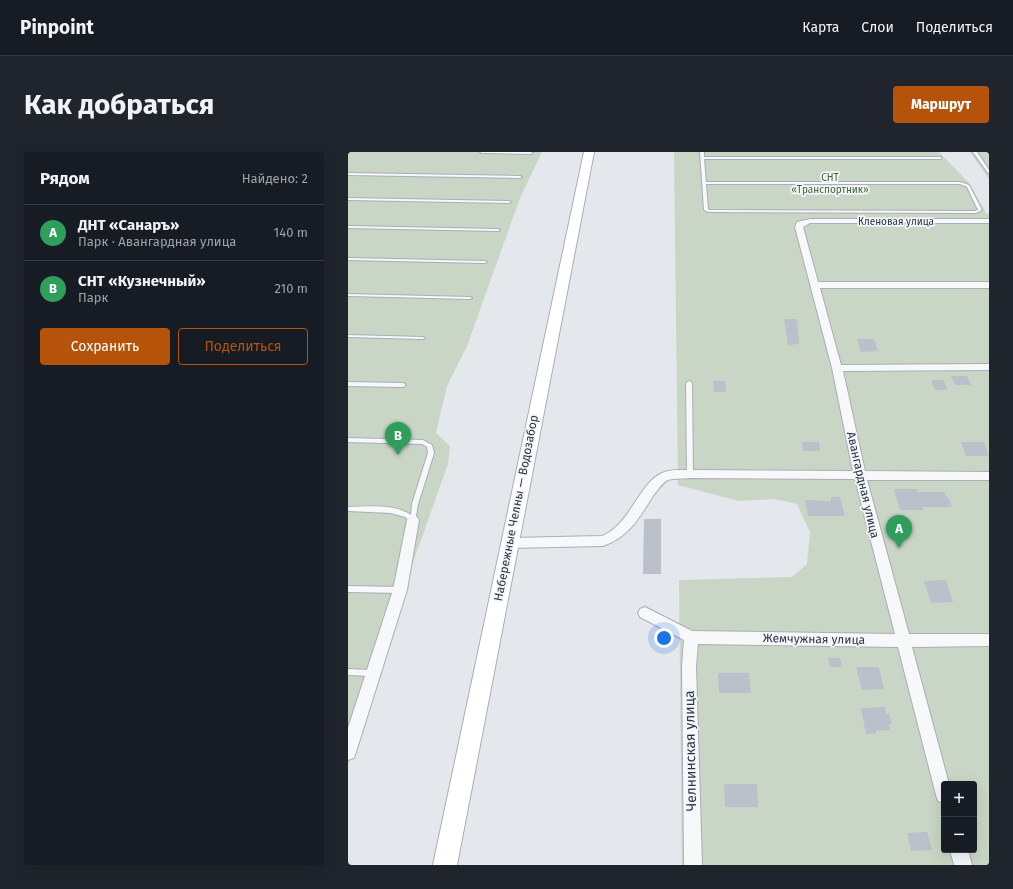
<!DOCTYPE html>
<html lang="ru">
<head>
<meta charset="utf-8">
<style>
  :root { --surface:#171b24; --page:#20242c; --text:#f1f3f6; --muted:#9ea1a6; --line:#363941; --accent:#b45309 }
  body { margin:0; font-family:"Fira Sans",sans-serif; background:var(--page); color:var(--text) }
  .controls { position:absolute; right:12px; bottom:12px; display:grid; overflow:hidden; border-radius:4px; box-shadow:0 4px 16px #0002 }
  .controls button { width:36px; height:36px; display:grid; place-items:center; padding:0; border:0; border-bottom:1px solid var(--line); background:var(--surface); color:var(--text); font:20px sans-serif }
  .you { position:absolute; left:316px; top:486px; width:14px; height:14px; margin:-10px; border:3px solid #fff; border-radius:50%; background:#1a73e8; box-shadow:0 0 0 6px #1a73e833 }
  .badge { display:grid; place-items:center; width:26px; height:26px; border-radius:50%; background:var(--accent); color:#fff; font-size:13px; font-weight:700 }
  .pin { position:absolute; translate:-50% -33px; filter:drop-shadow(0 1px 2px #0008) }
  .pin::after { content:''; position:absolute; top:21px; width:14px; height:12px; background:inherit; clip-path:polygon(0 0,100% 0,50% 100%) }
  .list { margin:0; padding:0; list-style:none }
  h2 { display:flex; justify-content:space-between; align-items:center; height:52px; margin:0; padding:0 16px; font-size:17px }
  h2 small { font-size:13px; font-weight:400; color:var(--muted) }
  .list li { display:grid; grid-template-columns:26px 1fr auto; gap:12px; align-items:center; box-sizing:border-box; height:56px; padding:0 16px; border-top:1px solid var(--line) }
  .list b { display:block; font-size:15px; white-space:nowrap }
  .list p { margin:0; font-size:13px; white-space:nowrap; color:var(--muted) }
  .list em { font-size:13px; font-style:normal; color:var(--muted) }
  .actions { display:flex; gap:8px; padding:12px 16px }
  .actions a { flex:1; padding:9px 0; border:1px solid var(--accent); border-radius:4px; text-align:center; font-size:14px; color:var(--accent) }
  .actions .main { background:var(--accent); color:#fff }
  .map { position:relative; flex:none; width:641px; height:713px; overflow:hidden; border-radius:4px }
  header { display:flex; align-items:center; gap:24px; box-sizing:border-box; height:56px; padding:0 20px; background:var(--surface); border-bottom:1px solid var(--line) }
  header strong { font-size:19px }
  nav { display:flex; gap:22px; margin-inline-start:auto; font-size:14px }
  .intro { display:flex; align-items:center; justify-content:space-between; box-sizing:border-box; height:96px; padding:0 24px }
  h1 { margin:0; font-size:28px }
  .button { padding:10px 18px; border-radius:4px; background:var(--accent); color:#fff; font-size:14px; font-weight:700 }
  main { display:flex; gap:24px; padding:0 24px }
  aside { flex:1; background:var(--surface); border-radius:4px; box-shadow:0 4px 16px #0002 }
  .map>svg:first-child { display:block }
</style>
</head>
<body>
<header>
<strong>Pinpoint</strong>
<nav><a>Карта</a><a>Слои</a><a>Поделиться</a></nav>
</header>
<div class="intro"><h1>Как добраться</h1><a class="button">Маршрут</a></div>
<main>
<aside>
<h2>Рядом<small>Найдено: 2</small></h2>
<ul class="list">
<li><span class="badge" style="background:#2e9e5b">A</span><div><b>ДНТ «Санаръ»</b><p>Парк · Авангардная улица</p></div><em>140 m</em></li>
<li><span class="badge" style="background:#2e9e5b">B</span><div><b>СНТ «Кузнечный»</b><p>Парк</p></div><em>210 m</em></li>
</ul>
<div class="actions"><a class="main">Сохранить</a><a>Поделиться</a></div>
</aside>
<div class="map">
<svg width="641" height="713" viewBox="0 0 641 713">
  <rect width="100%" height="100%" fill="#e4e7ec"/>
  <!-- green -->
  <path fill="#c9d6c5" fill-rule="evenodd" d="M0,0H194L172,46L119,194L99,234L88,281L102,294L100,312L57,433L0,613Z
    M326,0H591L621,31L638,61H641V713H334L331,428L444,425L459,412L462,380L449,352L426,347L391,349L330,333ZM596,632H626V698H596Z
    M622,0H641V27Z"/>
  <!-- building -->
  <path fill="#bbc0ca" d="M436,167H449L451,192L440,193Z
    M509,187H526L530,199L513,200Z
    M603,224H619L623,233H607Z
    M583,228H595L600,238H587Z
    M365,229H377L378,240H366Z
    M454,290H471L472,299H455Z
    M613,290H636L641,304H618Z
    M546,337H569L570,340H596L598,345H600L604,355H574L576,358H552Z
    M483,345H492L497,364H460L457,348L483,349Z
    M296,367H313V422H295Z
    M598,428L605,450L583,451L576,429Z
    M480,506H492L494,515H482Z
    M508,515H531L536,537L514,538Z
    M370,521H401L403,541H371Z
    M537,555L538,562L541,561L544,572H541L542,578L528,579V582H518L513,556Z
    M376,632H409L410,655H377Z
    M579,680L584,698L563,699L559,681Z"/>
  <g fill="none" stroke-linecap="round" stroke-linejoin="round">
    <defs>
      <path id="lane" d="M132,0H182L185,1L183,2L134,1Z
        M352,0H356V5H593V7H356L358,30H612L621,33L634,58L628,61L360,60L356,58ZM358,32H612L619,35L630,58L627,59L361,58L360,57Z
        M625,0H629L641,18V21H640Z
        M0,21L172,24L174,25L172,26L0,23Z
        M0,46L161,49L163,50L161,51L0,48Z
        M0,74L150,77L152,78L150,79L0,76Z
        M0,106L137,109L139,110L137,111L0,108Z
        M0,142L122,145L124,146L122,147L0,144Z
        M0,183L75,185L77,186L75,187L0,185Z
        M341,229L344,231L345,322L342,324L339,322L338,231Z
        M0,230L55,231L58,233L55,235L0,234Z
        M0,286L75,288L84,293L86,301L70,352L67,370H63L57,365L43,361L0,359V355C20,355 45,351 63,363L64,352L80,301L79,295L74,292L0,290Z
        M0,434L52,435L54,436L55,438L54,440L52,441L0,440Z
        M0,517L24,518L27,519L28,521L27,523L24,524L0,523Z"/>
      <path id="street" d="M462,67H641V71H462L455,75L470,130H641V136H472L493,213L641,212V218L495,219L517,319L641,320V328H519L561,482H641V494L564,495L601,632H596V651L590,649L588,643L550,495L350,492L348,514L354,713H336L334,514L336,488L292,465L290,461L292,457L297,455L344,479L547,482L507,327L342,326C336,327 326,326 320,328C314,331 309,339 305,344C291,366 281,385 255,394L161,396L157,395L155,391L157,387L161,386L254,384C282,373 291,331 314,321C321,317 334,318 342,318L505,319L484,216L447,75L449,70Z
        M65,363L69,365L71,368L59,438L8,600L6,606L0,608V576L45,438L59,368L61,365Z
        M602,698H620L624,713H606Z"/>
      <path id="secondary" d="M236,0H246L109,713H85Z"/>
    </defs>
    <!-- lane casing -->
    <use href="#lane" stroke="#a9aeb7" stroke-width="2"/>
    <!-- street casing -->
    <use href="#street" stroke="#a9aeb7" stroke-width="2"/>
    <!-- secondary casing -->
    <use href="#secondary" stroke="#a9aeb7" stroke-width="2"/>
    <!-- lane -->
    <use href="#lane" fill="#f7f8fa" fill-rule="evenodd"/>
    <!-- street -->
    <use href="#street" fill="#f7f8fa" fill-rule="evenodd"/>
    <!-- secondary -->
    <use href="#secondary" fill="#fff" fill-rule="evenodd"/>
  </g>
  <g text-anchor="middle" stroke-width="3.5" stroke-linejoin="round" paint-order="stroke">
    <!-- far-park labels -->
    <g font-size="10" fill="#3f6138" stroke="#f4f6f9">
      <text x="482" y="29">СНТ<tspan x="482" dy="12">«Транспортник»</tspan></text>
    </g>
    <!-- far-street labels -->
    <g font-size="10" fill="#2b3445" stroke="#f4f6f9">
      <text x="548" y="73">Кленовая улица</text>
    </g>
    <!-- street labels -->
    <g font-size="12" fill="#2b3445" stroke="#f4f6f9">
      <text transform="translate(515 333) rotate(77)" y="4">Авангардная улица</text>
      <text transform="translate(168 356) rotate(-79)" y="4">Набережные Челны — Водозабор</text>
      <text transform="translate(466 487) rotate(1)" y="4">Жемчужная улица</text>
    </g>
    <!-- near-street labels -->
    <g font-size="14" fill="#2b3445" stroke="#f4f6f9">
      <text transform="translate(342 599) rotate(-91)" y="5">Челнинская улица</text>
    </g>
  </g>
</svg>
<div class="controls">
<button>+</button>
<button>−</button>
</div>
<div class="you"></div>
<div class="pin badge" style="left:551px;top:396px;background:#2e9e5b">A</div>
<div class="pin badge" style="left:50px;top:303px;background:#2e9e5b">B</div>
</div>
</main>
</body>
</html>
